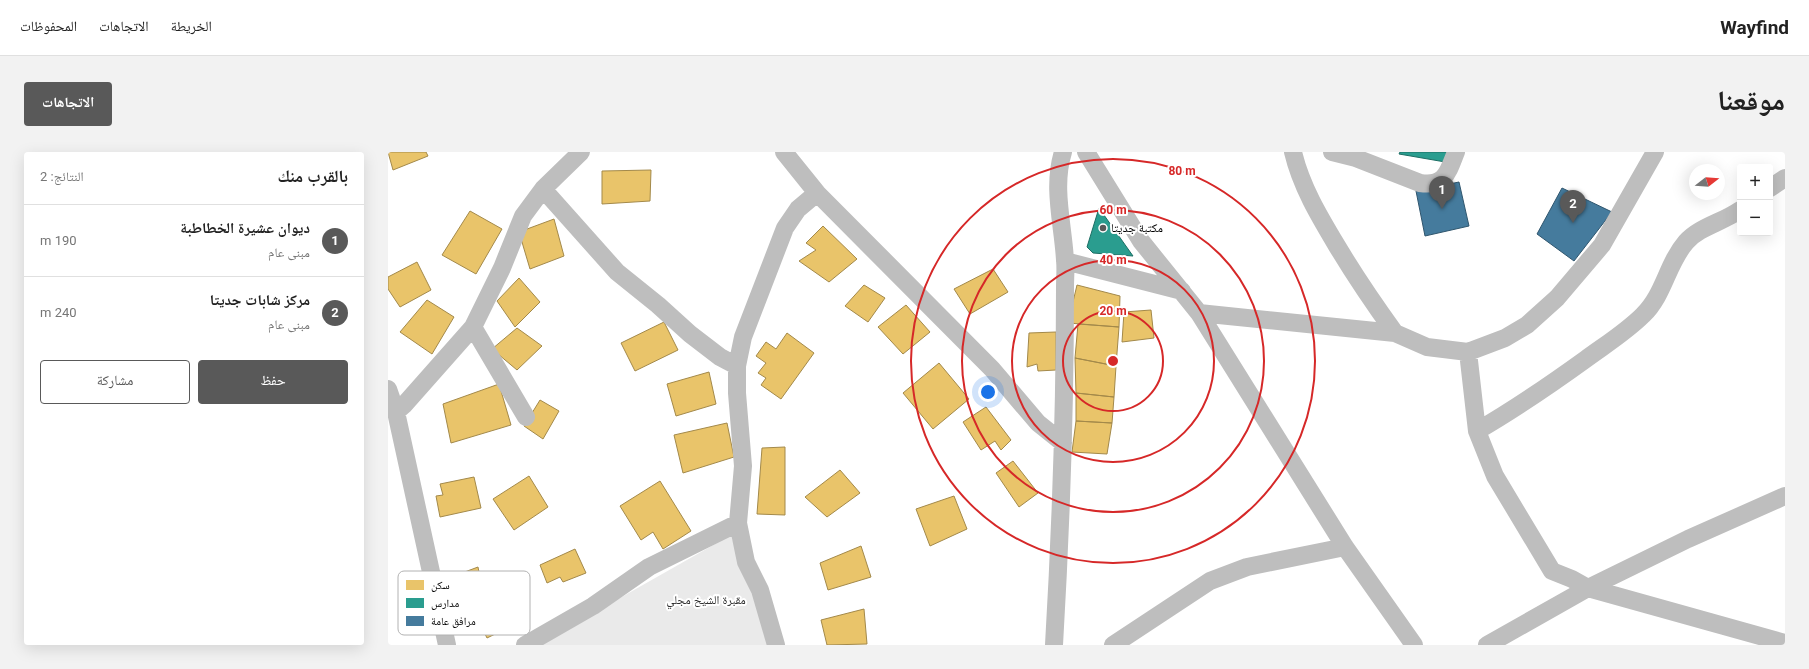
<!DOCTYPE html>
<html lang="ar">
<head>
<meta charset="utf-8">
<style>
  :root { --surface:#fff; --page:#f2f2f2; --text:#222; --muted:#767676; --line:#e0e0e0; --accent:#595959 }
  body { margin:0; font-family:Roboto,"Noto Naskh Arabic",sans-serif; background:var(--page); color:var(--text); direction:rtl }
  .controls { position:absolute; right:12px; top:12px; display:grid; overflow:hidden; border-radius:4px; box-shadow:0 4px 16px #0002 }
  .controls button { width:36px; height:36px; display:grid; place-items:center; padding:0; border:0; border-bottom:1px solid var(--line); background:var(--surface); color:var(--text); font:20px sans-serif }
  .compass { position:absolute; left:1301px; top:12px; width:36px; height:36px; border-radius:50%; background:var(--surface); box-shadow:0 4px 16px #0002; rotate:73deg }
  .you { position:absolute; left:600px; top:240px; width:14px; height:14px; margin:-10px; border:3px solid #fff; border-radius:50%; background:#1a73e8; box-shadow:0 0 0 6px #1a73e833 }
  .badge { display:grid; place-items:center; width:26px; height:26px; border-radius:50%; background:var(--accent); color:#fff; font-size:13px; font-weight:700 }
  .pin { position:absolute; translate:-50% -33px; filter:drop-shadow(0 1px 2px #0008) }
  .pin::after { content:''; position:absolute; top:21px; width:14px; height:12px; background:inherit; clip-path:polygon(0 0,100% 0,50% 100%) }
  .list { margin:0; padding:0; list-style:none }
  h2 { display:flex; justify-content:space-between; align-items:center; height:52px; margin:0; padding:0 16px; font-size:17px }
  h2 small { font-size:13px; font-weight:400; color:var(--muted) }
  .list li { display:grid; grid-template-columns:26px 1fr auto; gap:12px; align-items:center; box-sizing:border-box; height:72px; padding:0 16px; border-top:1px solid var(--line) }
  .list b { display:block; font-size:15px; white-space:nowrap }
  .list p { margin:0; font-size:13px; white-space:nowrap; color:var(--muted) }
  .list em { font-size:13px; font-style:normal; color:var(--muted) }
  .actions { display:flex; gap:8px; padding:12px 16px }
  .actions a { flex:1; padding:9px 0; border:1px solid var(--accent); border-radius:4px; text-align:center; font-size:14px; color:var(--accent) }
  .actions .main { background:var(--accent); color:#fff }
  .map { position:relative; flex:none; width:1397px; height:493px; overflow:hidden; direction:ltr; border-radius:4px }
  header { display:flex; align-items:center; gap:24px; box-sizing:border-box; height:56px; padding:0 20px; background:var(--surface); border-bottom:1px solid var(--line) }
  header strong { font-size:19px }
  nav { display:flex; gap:22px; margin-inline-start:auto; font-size:14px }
  .intro { display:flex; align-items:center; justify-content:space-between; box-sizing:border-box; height:96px; padding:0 24px }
  h1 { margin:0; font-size:28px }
  .button { padding:10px 18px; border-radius:4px; background:var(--accent); color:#fff; font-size:14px; font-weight:700 }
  main { display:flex; gap:24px; padding:0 24px }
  aside { flex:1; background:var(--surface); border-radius:4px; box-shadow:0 4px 16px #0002 }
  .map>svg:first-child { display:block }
</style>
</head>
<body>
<header>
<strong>Wayfind</strong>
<nav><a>الخريطة</a><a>الاتجاهات</a><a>المحفوظات</a></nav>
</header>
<div class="intro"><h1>موقعنا</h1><a class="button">الاتجاهات</a></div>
<main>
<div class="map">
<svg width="1397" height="493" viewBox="0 0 1397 493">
  <rect width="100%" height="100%" fill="#fff"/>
  <!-- green -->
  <path fill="#eaeaea" d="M343,383L383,493H149Z"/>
  <!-- homes -->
  <path fill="#e9c46a" stroke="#a3894a" d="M0,0H38L40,4L5,18Z
    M263,18L262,49L214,52V19Z
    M82,59L114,77L88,122L54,103Z
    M166,67L176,104L142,117L131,80Z
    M435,74L469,107L441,130L411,109L428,98L418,91Z
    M29,110L43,138L12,155L0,137V125Z
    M605,117L620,140L582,162L566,137Z
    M131,126L152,150L127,175L109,149Z
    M476,133L497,146L480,170L457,154Z
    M689,133L732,144L731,175L680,171Z
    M39,148L66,165L44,202L12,180Z
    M518,153L542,180L515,202L490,175Z
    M763,158L766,186L734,190L736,160Z
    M276,170L290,198L247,219L233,191Z
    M690,172L731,175L728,214L687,206Z
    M129,176L154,194L129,218L104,197Z
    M668,180V218L650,219L649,212L639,215L641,181Z
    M399,181L426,201L393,247L373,233L378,226L370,221L378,211L368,204L378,190L388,197Z
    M687,206L728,214L726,245L688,241Z
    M551,211L581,247L545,277L515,241Z
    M321,220L328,252L288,264L279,232Z
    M111,232L123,273L63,291L55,252Z
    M688,241L726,245L724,271L688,269Z
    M152,248L171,259L155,287L136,274Z
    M598,255L623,288L613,298L607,289L593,298L575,270Z
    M688,269L724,271L719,302L684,300Z
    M339,271L346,305L295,321L286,283Z
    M397,295V363L369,362L374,296Z
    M625,309L650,341L631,355L608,321Z
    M452,318L472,341L439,365L417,345Z
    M141,324L160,355L126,378L105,347Z
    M86,325L93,356L52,365L48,344L55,343L52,332Z
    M272,329L303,379L275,397L265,380L253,388L232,354Z
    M566,344L579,377L542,394L528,357Z
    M473,394L483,425L440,438L432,411Z
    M187,397L198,421L175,430L172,425L159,431L152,413Z
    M90,415L92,425L96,423L103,442L124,434L138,467L99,486L84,456L67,461L58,427Z
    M476,457L479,492L439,493L433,468Z"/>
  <!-- schools -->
  <path fill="#2a9d8f" stroke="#1d6e64" d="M1012,0H1068L1063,11L1011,2Z
    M711,56L745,104L705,101L699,95Z"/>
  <!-- public -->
  <path fill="#457b9d" stroke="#30566e" d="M1071,30L1081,74L1037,84L1028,39Z
    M1174,36L1224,60L1186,109L1149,82Z"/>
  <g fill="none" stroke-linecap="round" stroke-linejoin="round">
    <!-- minor -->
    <path stroke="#bebebe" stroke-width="18" d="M396,0L429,41L604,217L650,271L675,291
      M698,0L753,89L811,161L957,395L1026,493
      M905,0C913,34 931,64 949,94C967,124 986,152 1007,181
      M944,0L968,6L1032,31C1057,35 1060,20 1068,0
      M1382,36L1397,26
      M155,37L229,120L270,153L302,182L332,205L349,214
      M677,109L794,139
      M811,161L1007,181L1039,195L1080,200L1117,186L1139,173L1169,146L1214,93L1267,0
      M85,175L138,265
      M1080,200L1089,279L1107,324L1164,419L1184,427L1200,436L1397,491
      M0,237L8,260L59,493
      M8,260L16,253L85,175L114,116L135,64L155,37L193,0
      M1089,279C1127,257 1162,233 1198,207C1217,193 1238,180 1255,163C1276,143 1279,112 1298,90C1311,75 1335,70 1352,58
      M137,493L205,454L261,415L350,371
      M388,493L372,438L358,410L350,371L355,314L349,241V214L355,185L397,76L410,57L429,41
      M666,493C673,374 677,255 677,135C677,126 678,117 677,108C675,72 664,35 675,0
      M725,493L822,429L859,415L957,395
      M1099,493L1200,436L1300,387L1397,344"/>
  </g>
  <!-- distance rings -->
  <g fill="none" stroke="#d62828" stroke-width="2">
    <circle cx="725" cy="209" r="50"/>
    <circle cx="725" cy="209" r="101"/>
    <circle cx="725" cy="209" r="151"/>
    <circle cx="725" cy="209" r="202"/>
  </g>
  <!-- markers -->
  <circle fill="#595959" stroke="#fff" stroke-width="1.5" cx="715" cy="76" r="4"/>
  <g text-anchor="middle" stroke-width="4" stroke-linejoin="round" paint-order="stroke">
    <!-- poi labels -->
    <g font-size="12" fill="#000" stroke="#fff" text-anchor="start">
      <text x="723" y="80">مكتبة جديتا</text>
    </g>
    <!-- park labels -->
    <g font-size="12" fill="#2f2f2f" stroke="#fff">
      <text x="318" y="452">مقبرة الشيخ مجلي</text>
    </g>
  </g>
  <!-- legend -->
  <rect x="10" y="419" width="132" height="64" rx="6" fill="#fff" stroke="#b2b2b2" stroke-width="1"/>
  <rect x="18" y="428" width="18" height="10" fill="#e9c46a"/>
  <rect x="18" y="446" width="18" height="10" fill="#2a9d8f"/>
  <rect x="18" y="464" width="18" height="10" fill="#457b9d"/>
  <g font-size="11" fill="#000">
    <text x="43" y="437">سكن</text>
    <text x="43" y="455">مدارس</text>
    <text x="43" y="473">مرافق عامة</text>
  </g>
  <circle cx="725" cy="209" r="6" fill="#d62828" stroke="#fff" stroke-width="2"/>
  <g font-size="12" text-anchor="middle" font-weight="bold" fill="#d62828" stroke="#fff" stroke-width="4" stroke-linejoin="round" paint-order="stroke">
    <text x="794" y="23">80 m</text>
    <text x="725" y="62">60 m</text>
    <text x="725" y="112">40 m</text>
    <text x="725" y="163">20 m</text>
  </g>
</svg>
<div class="controls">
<button>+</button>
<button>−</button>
</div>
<svg class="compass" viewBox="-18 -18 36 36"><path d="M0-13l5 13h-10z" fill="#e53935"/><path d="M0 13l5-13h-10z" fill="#767676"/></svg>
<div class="you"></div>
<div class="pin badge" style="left:1054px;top:57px">1</div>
<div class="pin badge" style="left:1185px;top:71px">2</div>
</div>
<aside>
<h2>بالقرب منك<small>النتائج: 2</small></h2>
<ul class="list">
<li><span class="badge">1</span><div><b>ديوان عشيرة الخطاطبة</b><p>مبنى عام</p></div><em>190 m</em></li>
<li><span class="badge">2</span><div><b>مركز شابات جديتا</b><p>مبنى عام</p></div><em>240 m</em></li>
</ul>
<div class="actions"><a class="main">حفظ</a><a>مشاركة</a></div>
</aside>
</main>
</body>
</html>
